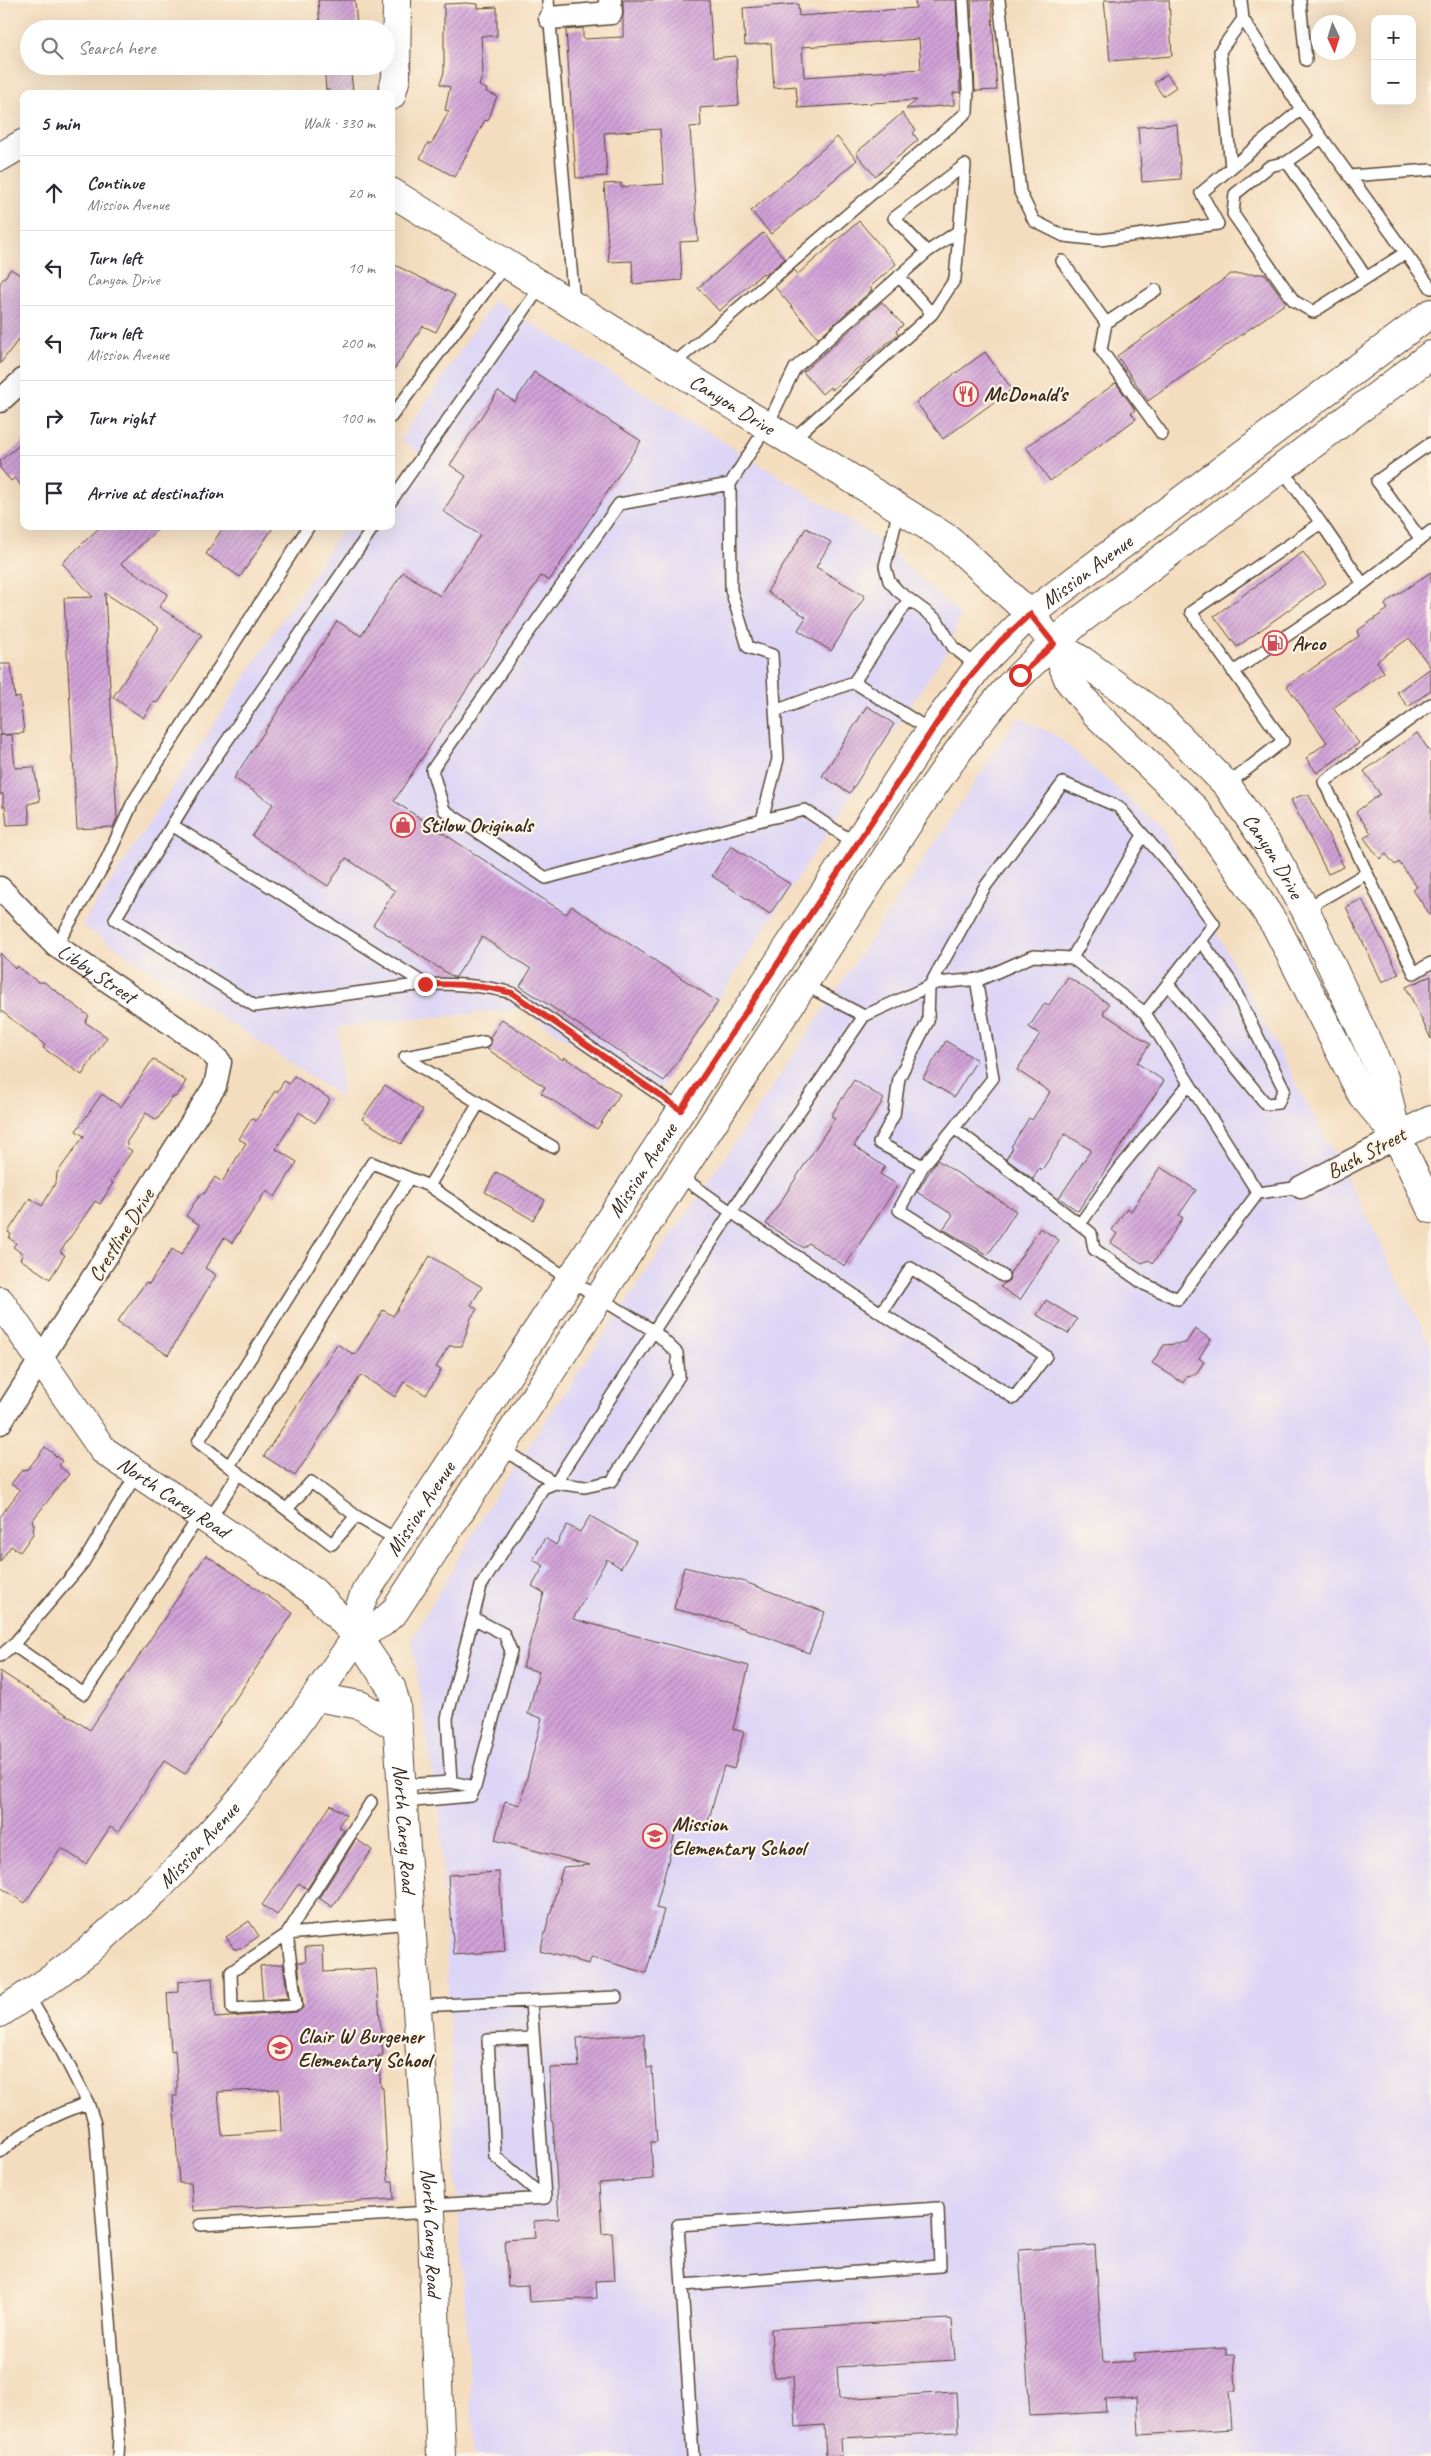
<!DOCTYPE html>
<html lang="en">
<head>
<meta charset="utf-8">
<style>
  :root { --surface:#fff; --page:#f2f2f3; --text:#2b2b33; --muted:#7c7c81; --line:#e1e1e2 }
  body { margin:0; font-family:Caveat,sans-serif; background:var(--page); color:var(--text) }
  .controls { position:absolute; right:15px; top:15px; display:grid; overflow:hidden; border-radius:10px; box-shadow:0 5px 20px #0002 }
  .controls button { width:45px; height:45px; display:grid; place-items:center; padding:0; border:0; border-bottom:1px solid var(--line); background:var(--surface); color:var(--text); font:25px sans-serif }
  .compass { position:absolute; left:1311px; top:15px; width:45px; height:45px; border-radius:50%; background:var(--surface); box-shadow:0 5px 20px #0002; rotate:176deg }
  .stop { position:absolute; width:15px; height:15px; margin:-11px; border:4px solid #d93025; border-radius:50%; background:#fff }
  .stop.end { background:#d93025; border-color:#fff; box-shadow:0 1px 5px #0008 }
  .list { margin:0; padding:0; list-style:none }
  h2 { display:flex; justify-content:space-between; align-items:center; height:65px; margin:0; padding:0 20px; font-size:21px }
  h2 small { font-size:16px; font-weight:400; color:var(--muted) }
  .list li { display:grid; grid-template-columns:32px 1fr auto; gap:15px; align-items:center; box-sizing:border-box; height:75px; padding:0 20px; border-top:1px solid var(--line) }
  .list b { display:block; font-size:19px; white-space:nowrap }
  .list p { margin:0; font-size:16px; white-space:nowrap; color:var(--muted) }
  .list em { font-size:16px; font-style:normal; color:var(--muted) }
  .icon { flex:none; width:28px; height:28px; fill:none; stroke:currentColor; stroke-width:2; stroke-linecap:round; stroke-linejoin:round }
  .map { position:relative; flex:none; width:1431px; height:2456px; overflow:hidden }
  .search { position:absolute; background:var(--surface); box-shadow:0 5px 20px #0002; left:20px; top:20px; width:375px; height:55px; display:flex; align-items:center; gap:12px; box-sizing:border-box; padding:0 18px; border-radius:28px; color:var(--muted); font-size:19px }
  .panel { position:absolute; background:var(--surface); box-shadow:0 5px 20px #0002; left:20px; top:90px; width:375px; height:440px; border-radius:10px }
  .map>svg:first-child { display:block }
</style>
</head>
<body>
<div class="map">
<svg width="1431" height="2456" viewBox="0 0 1431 2456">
  <defs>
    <pattern id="building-hatch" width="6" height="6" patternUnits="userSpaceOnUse" patternTransform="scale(1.25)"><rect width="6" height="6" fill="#d2a2d9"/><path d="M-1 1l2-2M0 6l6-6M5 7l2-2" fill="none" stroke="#ac84af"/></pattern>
  </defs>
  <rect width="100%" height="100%" fill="#fcf5e5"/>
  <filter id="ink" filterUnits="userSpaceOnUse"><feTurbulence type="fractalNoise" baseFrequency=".02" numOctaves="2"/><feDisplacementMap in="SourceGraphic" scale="10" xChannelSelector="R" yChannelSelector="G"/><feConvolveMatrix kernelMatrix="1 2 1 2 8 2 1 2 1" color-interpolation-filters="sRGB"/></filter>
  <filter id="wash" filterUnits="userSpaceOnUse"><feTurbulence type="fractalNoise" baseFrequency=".0096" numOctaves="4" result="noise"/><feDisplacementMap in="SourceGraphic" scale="20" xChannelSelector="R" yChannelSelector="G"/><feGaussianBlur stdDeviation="1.12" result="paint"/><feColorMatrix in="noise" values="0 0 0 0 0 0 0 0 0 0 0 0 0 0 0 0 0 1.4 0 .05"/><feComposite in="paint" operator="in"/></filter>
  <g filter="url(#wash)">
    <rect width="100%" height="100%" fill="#f4ddbf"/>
    <!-- built -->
    <path fill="#ddd5f6" d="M494,300L842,515L878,540L961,615L949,647L654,1098L521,1009L339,1027L342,1097L82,925L344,526H351L365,536L372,526H391V496L420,453L401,440Z
      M1018,717L1057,736L1161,827L1375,1232L1431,1346V2456H475L456,2171L441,1831L412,1639L497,1492L761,1104Z"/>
    <g id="blocks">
      <!-- building -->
      <path fill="url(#building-hatch)" fill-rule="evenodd" d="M318,0H355L357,29H320Z
        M623,0H709L713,58L736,56L739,105L700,108L701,126L690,127L698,241L680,242L682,280L633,284L632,261L609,262L604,184L621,183V187L664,184L660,129L604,133L607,176L576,178L566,30L583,28V39L623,37Z
        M915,0H956L960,90V92L953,93L954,105L906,109L917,100L798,108L796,86L774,88L771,43L745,45L743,8L798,4L799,16L916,8ZM919,39L921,69L804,77L802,47Z
        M971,0H991L997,90L975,91Z
        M1104,0H1169L1172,56L1110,61Z
        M466,3L478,4V8L497,7V36H481L483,73L479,86L487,89L486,92L497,96L488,121L485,120L455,177L420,158L428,143L430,144L433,141L449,111L445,110L450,87L440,84L444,72V4Z
        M324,66H350L353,91L330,93L329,90H326Z
        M1167,74L1176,87L1163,96L1154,83Z
        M902,113L916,130L913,133L918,140L875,176L856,153Z
        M1177,124L1181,179L1142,182L1138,127Z
        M837,137L857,160L771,234L751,211Z
        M859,221L896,264L870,287L872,290L818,338L775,287L794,270L798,274Z
        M763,233L785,259L765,275L763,273L719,311L698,288Z
        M391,263L455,295L436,332L423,326L391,374Z
        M11,269L24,278V332L0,364V283Z
        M1231,274H1265L1286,303L1148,401L1117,356Z
        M882,302L903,325L896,331L898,334L832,390L830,387L822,394L803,372Z
        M985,352L1012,389L943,439L916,402Z
        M534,372L641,441L549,581L541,576L394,801L566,914L572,906L718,1002L664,1081L520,986L531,969L482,937L456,977H453L373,925L395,891L346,858L328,886L252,836L273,804L234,778L337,621L361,636L403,572L440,596L480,535L443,511L466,476L450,465L498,391L515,402Z
        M1116,383L1135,410L1131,413L1136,419L1050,481L1026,447Z
        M24,441V489L15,478L11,481L0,468V461Z
        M101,526H161L121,564L168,594L159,607L202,635L157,703L154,701L143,718L113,697L159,628L105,593L117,818L113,827L77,829L64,598L93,597L62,563Z
        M224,526H274L240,577L206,554Z
        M806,528L831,542L816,567L865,596L831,651L798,630L806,617L767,592Z
        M1303,552L1326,583L1237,647L1214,616Z
        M1431,572V690L1408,707L1397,692L1431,668L1409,638L1377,661L1384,672L1333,708L1359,743L1317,773L1306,758L1327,742L1287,686L1359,636L1357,631L1388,609L1385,605L1388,601Z
        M0,664H11L15,698L20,697L24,733L0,735Z
        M867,706L894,724L850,793L822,776Z
        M1417,733L1431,753V916L1413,890L1417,887L1399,862L1395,865L1386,854L1380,859L1364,838L1371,833L1356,812L1380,794L1364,771Z
        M0,735H12L15,768L34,767L40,801L28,804L30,824L7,825L5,806L3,807V794H0Z
        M1302,795H1309L1344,867L1328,874L1291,800Z
        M731,846L790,884L770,914L712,876Z
        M1362,899L1399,974L1382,982L1346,907Z
        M0,953L15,969L17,966L38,982H44L89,1016L85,1022L107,1037L82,1075L43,1048L45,1045L0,1010Z
        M1431,976V1039L1406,987Z
        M1068,977L1109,1004L1103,1013L1150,1044L1137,1063L1164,1081L1078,1211L1059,1198L1091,1150L1065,1134L1042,1170L1039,1168L1033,1179L1006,1159L1013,1148L1011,1147L1029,1118L1032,1120L1050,1092L1017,1070L1040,1034L1029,1027L1045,1003L1049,1005Z
        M502,1019L563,1060L564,1057L620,1094L597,1129L541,1093L545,1087L487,1049L491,1044L490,1037Z
        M946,1041L977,1060L954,1097L923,1078Z
        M153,1059L186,1081L177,1096L171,1098L157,1120L146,1113L126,1143L128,1145L126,1147L132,1151L111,1182L113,1183L100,1204L95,1201L60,1252L65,1255L50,1279L20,1259L23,1254L13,1247L16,1243L9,1238L11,1234L8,1232L30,1198L42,1206L56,1182L57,1173L84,1136L76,1131L102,1094L121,1107Z
        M294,1076L330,1099L315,1123L299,1112L276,1149L297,1162L275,1197L266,1191L232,1243L224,1238L205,1268L216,1275L168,1355L117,1322L146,1282L149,1284L172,1249L181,1255L200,1225L186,1216L194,1203L202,1193L204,1194L215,1177L222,1182L246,1143L239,1139L252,1118L256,1121L275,1091L277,1092L284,1081L289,1084Z
        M854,1080L884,1099L854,1146L885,1167L880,1174L898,1185L845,1266L808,1243L804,1248L766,1224L835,1118L831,1116Z
        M385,1085L423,1110L401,1144L362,1119Z
        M937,1160L1016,1211L988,1255L943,1229L953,1215L917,1192Z
        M1160,1167L1196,1190L1179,1215L1183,1218L1153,1263L1149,1260L1142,1263L1111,1243L1117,1234L1112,1230L1127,1208L1131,1211Z
        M496,1172L545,1200L533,1220L485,1192Z
        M1040,1228L1059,1240L1020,1300L1000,1287L1009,1280L1010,1273Z
        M430,1256L482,1287L471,1305L477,1309L471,1318L462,1346H449L436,1367L441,1370L426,1395L404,1382L395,1397L361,1375L295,1476L264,1456L337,1344L355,1355L383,1310L393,1316Z
        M1046,1300L1077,1319L1068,1334L1037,1315Z
        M1195,1329L1211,1339L1199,1358L1204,1362L1196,1374L1187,1376L1183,1383L1152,1363L1164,1345L1186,1343Z
        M45,1447L62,1461L59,1466L69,1474L32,1521L34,1525L33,1534L20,1552L11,1546L0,1562V1517L20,1490L11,1484L22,1470L28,1469Z
        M590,1516L636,1542L621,1568L607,1559L573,1619L749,1666L733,1729L744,1732L734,1769L724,1766L706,1829L678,1822L656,1908L664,1910L646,1973L591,1957L589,1964L540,1951L563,1867L590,1865L495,1840L505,1801L520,1805L542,1718L528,1714L539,1672L523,1667L544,1593L532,1586L544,1566L533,1560L545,1538L556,1545L567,1525L580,1532Z
        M206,1555L293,1613L185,1774L164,1761L118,1832L110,1827L86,1864L61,1848L25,1903L0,1887V1671L90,1730Z
        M684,1567L742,1581L825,1612L809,1653L727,1622L674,1609Z
        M331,1805L346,1815L338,1826L344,1830L307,1889L299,1883L277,1915L262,1905Z
        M356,1839L372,1850L332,1907L319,1898Z
        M499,1872L505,1951L454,1955L448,1875Z
        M249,1921L259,1936L240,1949H234L226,1937Z
        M323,1946L324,1972L376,1969L383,2056H378L381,2088H383L388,2181H393L394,2199L193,2211L191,2183H179L173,2096H177V2080L175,2050L171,2051L167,1993L178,1992V1982L212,1978L215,2018L297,2012L303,2008V2005L298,1962H306L305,1947ZM279,2089L281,2131L222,2135L218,2092Z
        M283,1964L288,1998L263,2000L260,1966Z
        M644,2034L647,2068H652L657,2142H651L653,2179L599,2183L602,2234L612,2233L615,2280L596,2281L597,2298L529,2302L528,2285L508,2286L505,2240L535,2238L534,2221L559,2219L553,2122L551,2121L550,2068L579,2067L577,2038Z
        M1095,2245L1103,2363L1135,2361L1134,2353L1226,2347V2355H1234L1236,2391H1229L1232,2429L1139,2435L1137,2397L1105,2399L1106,2412L1030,2416L1019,2250Z
        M949,2319L952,2320L955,2360L837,2367L839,2399L956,2392L958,2432L841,2438L842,2456H826L824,2425L796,2427L793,2376L774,2377L771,2329Z"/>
    </g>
  </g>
  <g filter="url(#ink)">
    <use href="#blocks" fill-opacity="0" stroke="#574536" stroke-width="1"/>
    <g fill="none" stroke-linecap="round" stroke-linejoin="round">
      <defs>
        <path id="lane" d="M548,0L574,303
          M999,0L1020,192L1034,221L1064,236L1100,240L1218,224L1201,193L1301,109
          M1241,0L1243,19L1301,109L1431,288
          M1300,1L1306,60
          M1322,138L1287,162L1270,166L1235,194L1233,214L1294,301L1313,312L1405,253
          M1287,162L1366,277
          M1231,168L1220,51L1243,19
          M1349,176L1431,170
          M927,252L960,230
          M1062,261L1106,323L1101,350L1162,434
          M1106,323L1156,290
          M671,366L967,112L968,90L963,0
          M391,417L506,264
          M792,440L932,314L899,276
          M1281,468L1321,523
          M730,484L731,590L748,647L772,655L778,759L762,820
          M391,501L541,286
          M899,509L885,566L889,581L898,591L937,620L953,647L978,667
          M1420,538L1377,481L1431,443
          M1363,584L1431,531
          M909,599L854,682L931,731
          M1431,704L1324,782L1414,973L1431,963
          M775,711L854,682
          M1227,785L1283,741L1191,612L1321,523L1363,584L1233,672
          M172,825L425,984L255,1006L115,919L196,786L374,526
          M856,844L805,810L762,820L546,878L444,810L432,770L619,504L730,484L767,426L795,368L927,252L894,218L965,165L955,279L932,314
          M1305,909L1367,873
          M56,946L104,865L133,802L309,526
          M1072,958L1143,835
          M425,984C455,984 482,985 512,993L681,1110
          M1168,984L1266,1104L1278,1103L1284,1089L1229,979L1201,941
          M1145,1013L1214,924L1181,878L1119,807L1063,783L984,888L929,987L928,1021L899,1078L894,1115L879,1143L923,1166L954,1128L1091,1233L1094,1249L1144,1284L1178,1299L1258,1193
          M864,1016L936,983L981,979L1033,956L1072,958L1145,1013L1258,1193L1301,1187
          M479,1103L405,1057L484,1042
          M954,1128L993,1078L976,979
          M923,1166L899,1210L1003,1276
          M680,1176L731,1212L864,1016L805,985
          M409,1178L229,1466L198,1442L372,1163L429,1186
          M1080,1224L1120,1168L1189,1084
          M501,1448L555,1483L585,1487L612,1481L679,1376L677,1353L654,1331L570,1280L429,1186L479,1103L553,1147
          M229,1466L332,1544L356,1516
          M287,1509L311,1482L356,1516L399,1541
          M209,1521L239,1473
          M13,1645L83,1563L137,1473
          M0,1656L13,1645L84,1694L200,1515
          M451,1782L475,1787
          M402,1785L451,1782L447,1718L481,1586L543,1488L555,1483L731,1212L881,1313L1014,1398L1046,1356L911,1268L881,1313
          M371,1802L287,1934L231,1972L232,2009L296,2005L287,1934L411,1923
          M403,1802L471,1796L475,1787L511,1651L504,1634L473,1618
          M28,1995L62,2052L88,2103L95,2124L119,2438L118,2456
          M531,2002L545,2198
          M417,2006L616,1997
          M533,2038L488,2040L495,2156L545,2198
          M0,2152C26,2129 55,2114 88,2103
          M431,2205L545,2198
          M200,2225L431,2212
          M683,2285L940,2266L938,2208L678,2225L693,2456"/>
        <g id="street">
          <path d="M550,18L611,13L610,0"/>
          <path d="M0,401L24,379"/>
          <path id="s1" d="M0,888L56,946L204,1046L220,1062L215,1086L0,1423"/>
          <path d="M1301,1187L1397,1137"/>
        </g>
        <g id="secondary">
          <path d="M391,96L396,78L397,0"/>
          <path d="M0,157L24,143"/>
          <path id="s2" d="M391,192L950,540L1030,614L1054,644L1069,681L1096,714L1195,809L1247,882L1277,928L1362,1095L1397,1137"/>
          <path id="s3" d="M1054,644L1083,661L1161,718L1227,785L1275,856L1305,909L1384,1078L1397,1137L1431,1209"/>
          <path d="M1397,1137L1431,1120"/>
          <path id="s4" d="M0,1301L103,1450L313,1591L357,1636L391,1687L396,1704L431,2212L441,2456"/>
        </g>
        <g id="primary">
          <path id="s5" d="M357,1636L359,1609L365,1593L924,740L978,667L1030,614L1431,313"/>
          <path d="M316,1697L360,1705L398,1728"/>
          <path id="s6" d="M0,2013L51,1979L88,1951L156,1890L186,1860L246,1793L275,1756L357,1636L382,1623L395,1611L913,816C942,773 971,731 1004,692C1027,666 1053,644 1079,621L1431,355"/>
        </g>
      </defs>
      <!-- lane casing -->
      <use href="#lane" stroke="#574536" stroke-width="14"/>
      <!-- street casing -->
      <use href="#street" stroke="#574536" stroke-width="25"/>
      <!-- secondary casing -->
      <use href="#secondary" stroke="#574536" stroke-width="30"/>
      <!-- primary casing -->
      <use href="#primary" stroke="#574536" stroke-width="30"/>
      <!-- lane -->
      <use href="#lane" stroke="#fff" stroke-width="11"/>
      <!-- street -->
      <use href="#street" stroke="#fff" stroke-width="22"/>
      <!-- secondary -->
      <use href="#secondary" stroke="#fff" stroke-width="28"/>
      <!-- primary -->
      <use href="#primary" stroke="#fff" stroke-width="28"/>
    </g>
  </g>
  <g fill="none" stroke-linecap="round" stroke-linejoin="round" filter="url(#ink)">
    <!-- route -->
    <path stroke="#d93025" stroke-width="6" d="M425,984C455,984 482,985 512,993L681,1110L958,691L999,643L1030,614L1054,644L1020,675"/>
  </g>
  <!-- icons -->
  <defs>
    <symbol id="restaurant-ring" viewBox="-11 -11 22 22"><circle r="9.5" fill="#fcf5e5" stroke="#d1495b" stroke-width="1.5"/><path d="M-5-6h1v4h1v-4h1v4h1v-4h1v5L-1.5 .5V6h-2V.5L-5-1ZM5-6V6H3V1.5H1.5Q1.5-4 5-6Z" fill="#d1495b"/></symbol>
    <symbol id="fuel-ring" viewBox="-11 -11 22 22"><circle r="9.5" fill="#fcf5e5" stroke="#d1495b" stroke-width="1.5"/><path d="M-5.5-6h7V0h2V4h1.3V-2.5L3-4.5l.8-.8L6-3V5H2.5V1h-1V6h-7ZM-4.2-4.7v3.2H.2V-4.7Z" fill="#d1495b"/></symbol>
    <symbol id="shop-ring" viewBox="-11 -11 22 22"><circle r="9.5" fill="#fcf5e5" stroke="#d1495b" stroke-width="1.5"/><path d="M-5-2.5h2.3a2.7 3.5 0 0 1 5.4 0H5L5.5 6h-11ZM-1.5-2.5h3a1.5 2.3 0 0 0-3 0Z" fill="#d1495b"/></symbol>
    <symbol id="school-ring" viewBox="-11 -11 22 22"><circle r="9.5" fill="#fcf5e5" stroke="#d1495b" stroke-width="1.5"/><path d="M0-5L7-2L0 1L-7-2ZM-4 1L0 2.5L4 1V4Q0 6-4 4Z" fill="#d1495b"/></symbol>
  </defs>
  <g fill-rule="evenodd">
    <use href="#restaurant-ring" x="952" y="380" width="28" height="28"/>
    <use href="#fuel-ring" x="1261" y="629" width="28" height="28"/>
    <use href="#shop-ring" x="389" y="811" width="28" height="28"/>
    <use href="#school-ring" x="641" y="1822" width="28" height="28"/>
    <use href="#school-ring" x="266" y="2034" width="28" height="28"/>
  </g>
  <g text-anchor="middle" stroke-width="4.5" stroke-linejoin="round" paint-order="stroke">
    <!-- poi labels -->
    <g font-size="21" font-weight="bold" fill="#3b2a1e" stroke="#fcf5e5" text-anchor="start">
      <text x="984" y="401">McDonald's</text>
      <text x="1292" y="650">Arco</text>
      <text x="420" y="832">Stilow Originals</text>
      <text x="672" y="1831">Mission<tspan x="672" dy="24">Elementary School</tspan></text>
      <text x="298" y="2043">Clair W Burgener<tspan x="298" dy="24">Elementary School</tspan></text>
    </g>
    <!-- street labels -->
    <g font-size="21" fill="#3b2a1e" stroke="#fcf5e5">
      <text dy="7" stroke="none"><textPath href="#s2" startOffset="402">Canyon Drive</textPath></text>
      <text dy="7" stroke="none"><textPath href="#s5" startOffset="1300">Mission Avenue</textPath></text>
      <text dy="7" stroke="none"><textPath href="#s3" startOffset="309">Canyon Drive</textPath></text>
      <text dy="7" stroke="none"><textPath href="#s1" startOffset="130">Libby Street</textPath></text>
      <text transform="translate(1366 1153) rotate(-28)" y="7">Bush Street</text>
      <text dy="7" stroke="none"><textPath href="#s5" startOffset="550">Mission Avenue</textPath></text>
      <text transform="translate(121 1235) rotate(-58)" y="7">Crestline Drive</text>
      <text dy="7" stroke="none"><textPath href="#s4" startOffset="266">North Carey Road</textPath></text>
      <text dy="7" stroke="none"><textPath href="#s5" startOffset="145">Mission Avenue</textPath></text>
      <text dy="7" stroke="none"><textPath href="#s4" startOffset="701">North Carey Road</textPath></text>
      <text dy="7" stroke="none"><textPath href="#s6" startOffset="261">Mission Avenue</textPath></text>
      <text dy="7" stroke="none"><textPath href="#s4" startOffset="1106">North Carey Road</textPath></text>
    </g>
  </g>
</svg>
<div class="controls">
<button>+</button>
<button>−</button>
</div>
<svg class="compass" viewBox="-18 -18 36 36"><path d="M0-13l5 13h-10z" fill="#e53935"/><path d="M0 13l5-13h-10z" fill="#7c7c81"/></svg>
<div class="stop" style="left:1020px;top:675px"></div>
<div class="stop end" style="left:425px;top:984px"></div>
<div class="search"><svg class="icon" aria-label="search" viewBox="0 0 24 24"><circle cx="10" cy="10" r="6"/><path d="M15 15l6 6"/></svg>Search here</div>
<section class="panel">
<h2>5 min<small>Walk · 330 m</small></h2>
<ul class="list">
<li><svg class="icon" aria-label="ahead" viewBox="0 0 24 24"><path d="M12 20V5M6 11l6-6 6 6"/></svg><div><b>Continue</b><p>Mission Avenue</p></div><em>20 m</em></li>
<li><svg class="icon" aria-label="left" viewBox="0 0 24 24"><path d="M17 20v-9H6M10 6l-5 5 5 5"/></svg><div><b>Turn left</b><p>Canyon Drive</p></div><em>10 m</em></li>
<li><svg class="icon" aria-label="left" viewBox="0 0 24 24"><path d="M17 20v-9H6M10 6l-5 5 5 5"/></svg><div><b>Turn left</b><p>Mission Avenue</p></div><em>200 m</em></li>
<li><svg class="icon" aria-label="right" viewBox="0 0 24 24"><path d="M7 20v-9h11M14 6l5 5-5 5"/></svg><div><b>Turn right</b></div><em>100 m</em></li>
<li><svg class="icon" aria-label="arrive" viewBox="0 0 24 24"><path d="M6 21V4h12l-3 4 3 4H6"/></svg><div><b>Arrive at destination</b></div></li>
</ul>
</section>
</div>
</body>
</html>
